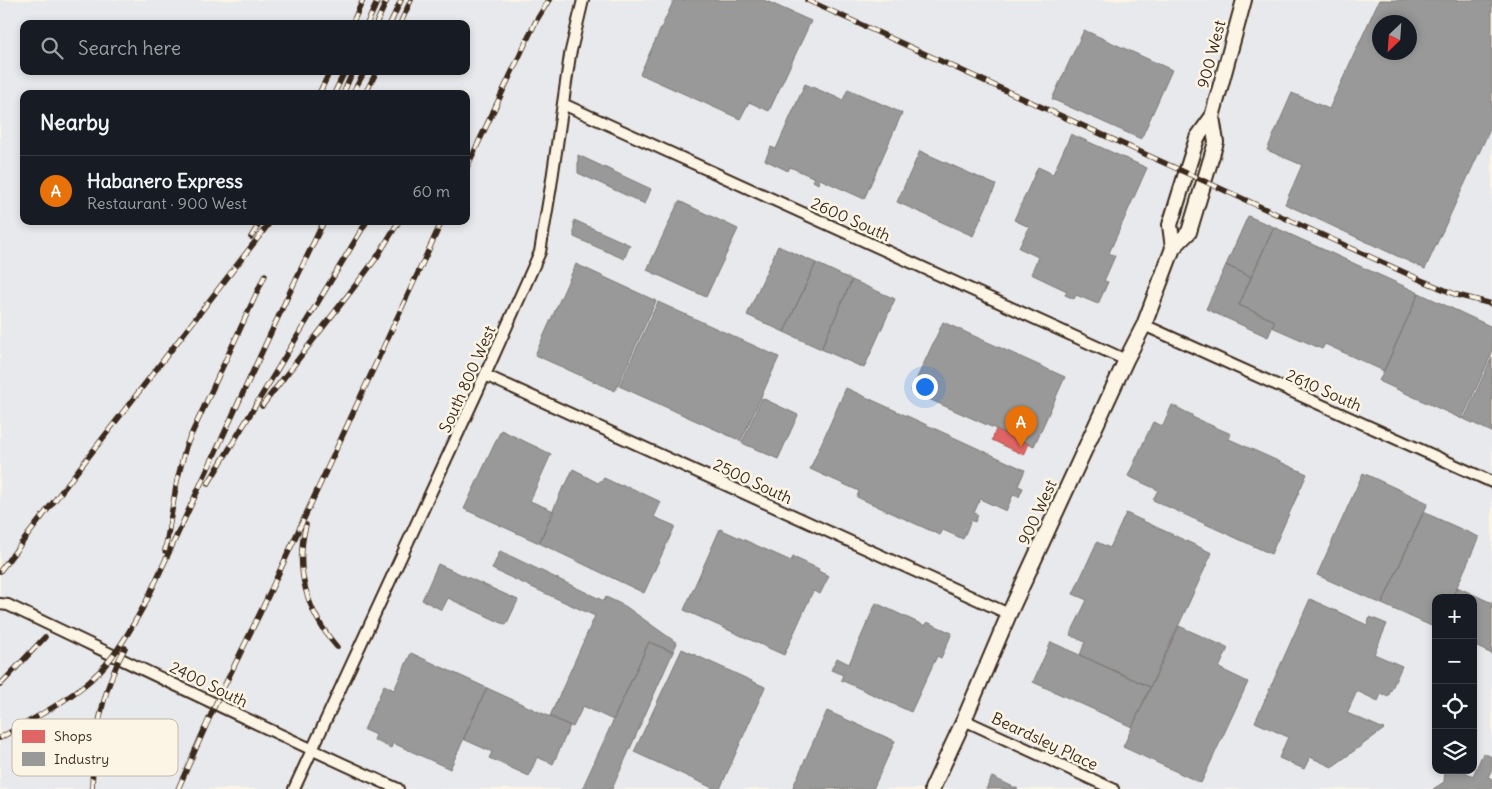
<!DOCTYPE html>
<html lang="en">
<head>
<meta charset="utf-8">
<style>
  :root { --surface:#171b24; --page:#242831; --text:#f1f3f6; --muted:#9ea1a6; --line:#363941; --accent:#c8321e }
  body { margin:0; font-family:Delius,sans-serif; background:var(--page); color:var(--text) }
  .controls { position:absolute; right:15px; bottom:15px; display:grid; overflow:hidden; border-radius:10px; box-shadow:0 2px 8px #0003 }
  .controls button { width:45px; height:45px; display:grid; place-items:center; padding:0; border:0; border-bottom:1px solid var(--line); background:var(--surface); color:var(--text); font:25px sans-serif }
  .compass { position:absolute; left:1372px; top:15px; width:45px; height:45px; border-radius:50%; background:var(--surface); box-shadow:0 2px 8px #0003; rotate:205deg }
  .you { position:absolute; left:924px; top:386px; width:18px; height:18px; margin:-12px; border:4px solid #fff; border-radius:50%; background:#1a73e8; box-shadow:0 0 0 8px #1a73e833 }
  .badge { display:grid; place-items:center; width:32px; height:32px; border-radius:50%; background:var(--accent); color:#fff; font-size:16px; font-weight:700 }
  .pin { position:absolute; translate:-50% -41px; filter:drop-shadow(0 1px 2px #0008) }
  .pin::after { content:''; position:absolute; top:26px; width:18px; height:15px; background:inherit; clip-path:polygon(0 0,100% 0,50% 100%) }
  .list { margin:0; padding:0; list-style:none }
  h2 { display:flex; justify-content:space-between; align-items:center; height:65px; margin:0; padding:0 20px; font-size:21px }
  h2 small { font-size:16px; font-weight:400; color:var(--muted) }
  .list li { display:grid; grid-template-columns:32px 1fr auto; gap:15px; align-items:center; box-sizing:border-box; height:70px; padding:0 20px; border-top:1px solid var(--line) }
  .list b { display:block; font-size:19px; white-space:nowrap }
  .list p { margin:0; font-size:16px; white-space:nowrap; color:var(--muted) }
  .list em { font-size:16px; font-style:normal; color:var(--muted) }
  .icon { flex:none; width:28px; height:28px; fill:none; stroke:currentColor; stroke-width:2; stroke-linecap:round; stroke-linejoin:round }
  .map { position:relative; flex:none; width:1492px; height:789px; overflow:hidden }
  .search { position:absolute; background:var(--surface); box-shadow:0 2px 8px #0003; left:20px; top:20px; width:450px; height:55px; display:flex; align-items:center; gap:12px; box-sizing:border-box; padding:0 18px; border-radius:10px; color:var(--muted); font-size:19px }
  .panel { position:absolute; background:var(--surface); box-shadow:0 2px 8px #0003; left:20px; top:90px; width:450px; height:135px; border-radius:10px }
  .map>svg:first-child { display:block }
</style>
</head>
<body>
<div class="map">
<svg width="1492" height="789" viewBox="0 0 1492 789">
  <rect width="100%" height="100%" fill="#fcf5e5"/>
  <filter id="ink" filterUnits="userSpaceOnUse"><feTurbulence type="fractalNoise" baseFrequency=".02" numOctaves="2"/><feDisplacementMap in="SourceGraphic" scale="10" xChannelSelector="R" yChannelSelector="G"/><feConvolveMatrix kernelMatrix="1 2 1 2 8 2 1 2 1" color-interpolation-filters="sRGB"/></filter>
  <g filter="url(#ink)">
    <!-- built -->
    <path fill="#e8e9ec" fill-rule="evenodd" d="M0,0H1492V789H0ZM1380,22H1410V52H1380ZM24,24H466V71H24ZM24,94H466V221H24ZM1436,598H1473V770H1436Z"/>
    <!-- shops -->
    <path fill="#e06666" stroke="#ae5450" d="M996,429L1029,444L1024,455L992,440Z"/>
    <!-- industry -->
    <path fill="#999" stroke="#7d7874" fill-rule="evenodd" d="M674,0H764L811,21L769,111L749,102L740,119L640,74Z
      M1379,0H1492V125L1425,269L1285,204L1302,165L1267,150L1292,93L1329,109ZM1380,22H1410V52H1380Z
      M1084,30L1172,70L1141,139L1052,99Z
      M805,84L843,100L848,89L902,113L864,199L820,179L818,184L813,181L815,178L790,167L788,171L765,160L771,147L776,149Z
      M1071,134L1147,168L1109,253L1115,256L1104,281L1108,282L1098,304L1076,295L1074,299L1065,295L1067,291L1031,274L1038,257L1019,248L1029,227L1014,220L1038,167L1053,174Z
      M920,151L996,185L973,236L897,202Z
      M578,155L651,189L645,204L578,173Z
      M679,201L738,229L706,297L647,270Z
      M1248,216L1274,227L1251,277L1226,265Z
      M574,220L630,245L624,259L574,237Z
      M1274,227L1419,293L1384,371L1325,344L1322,349L1272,327L1275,321L1239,305Z
      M778,246L816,263L784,332L747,315Z
      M816,263L852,280L821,349L784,332Z
      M576,264L656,301L615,391L535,355Z
      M1226,265L1251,277L1239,305L1275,321L1268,337L1206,309Z
      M852,280L895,299L864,368L821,349Z
      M1419,293L1492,327V353L1462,419L1379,381Z
      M658,302L779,357L741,441L619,386Z
      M943,322L1065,377L1034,446L911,391Z
      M1492,357V432L1464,419Z
      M846,388L1025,470L1018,486L1023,488L1019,497L1013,495L1006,511L980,499L974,513L978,515L975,522L971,520L963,539L943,530L940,535L857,497L859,491L810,469Z
      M762,398L798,415L778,459L742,443Z
      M1172,405L1192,415V417L1231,434L1229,439L1307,474L1271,554L1153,500L1158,490L1128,476L1153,422L1163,426Z
      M501,430L551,454L530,501L554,511L539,543L464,509Z
      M573,469L583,474V475L598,483L604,478L621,486L622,485L627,488V486L661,502L654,517L675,526L644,593L539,543L563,487H565Z
      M1363,473L1428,503L1382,604L1317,575Z
      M1423,512L1479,537L1452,598H1436V628L1382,604Z
      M1126,513L1212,553L1150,687L1080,655L1085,642L1070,635L1087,600L1073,594L1097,542L1110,548Z
      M720,529L791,561L793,557L819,569L818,571L829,576L820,594L813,591L784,655L684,610Z
      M500,551L604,601L606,597L625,606L677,643L673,652L649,642L613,720L583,706L573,727L550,716L595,616L492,569Z
      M438,564L518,600L506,625L448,598L442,610L422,600Z
      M1457,587L1492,603V654L1473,645V598H1452Z
      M1310,599L1367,625L1370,617L1387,624L1374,654L1402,666L1388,697L1381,694L1378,701L1357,691L1347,713L1384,729L1332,767L1310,757L1304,769L1279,758L1288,737L1255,722Z
      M876,603L925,626L927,622L952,633L941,658L937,656L911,712L841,680L843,675L831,670L837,658L849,664Z
      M1179,626L1228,648L1219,668L1248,682L1201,783L1123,747Z
      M649,642L673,652L612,789H582Z
      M1051,642L1150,687L1132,727L1033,682Z
      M682,649L765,687L720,789H715L634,752Z
      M411,653L487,688L450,769L393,743L391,748L374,740L376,735L364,730L384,685L394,690Z
      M487,688L570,726L553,764L537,757L529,776L489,758L492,752L463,739Z
      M827,711L895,741L873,789H792Z
      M1483,753L1492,757V769L1488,777L1492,779V789H1433L1444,782L1445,770H1461L1473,776Z
      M992,777L1018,789H986Z"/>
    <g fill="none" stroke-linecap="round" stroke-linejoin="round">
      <defs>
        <path id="street" d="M563,104L1126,360
          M1144,325L1492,482
          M485,375L1009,614
          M0,604L8,605C138,667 267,730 398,789
          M964,720L1113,789
          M294,789L485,375L540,252L551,186L570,55L583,0"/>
        <path id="secondary" d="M1173,248L1170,225L1197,138L1212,117L1244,0
          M932,789L964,720L1009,614L1126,360L1144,325L1173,248L1189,232L1216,142L1212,117"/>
      </defs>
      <!-- street casing -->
      <use href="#street" stroke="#3b2a1e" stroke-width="14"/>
      <!-- secondary casing -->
      <use href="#secondary" stroke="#3b2a1e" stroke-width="18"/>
      <!-- street -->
      <use href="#street" stroke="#fcf5e5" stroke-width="10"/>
      <!-- secondary -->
      <use href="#secondary" stroke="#fcf5e5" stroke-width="14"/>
      <defs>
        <path id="rail" d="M807,0L1421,280L1457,295L1492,304
          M352,24L363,0
          M367,24L378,0
          M376,24L387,0
          M390,24L401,0
          M400,24L411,0
          M319,94L330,71
          M334,94L345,71
          M343,94L353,71
          M352,94L365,71
          M365,94L377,71
          M466,169L536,21L549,0
          M251,237L261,221
          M262,406L365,273L377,257L399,221
          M208,484L367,221
          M306,525C294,570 307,612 337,647
          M165,551L177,481L186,446L265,275
          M0,571L271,221
          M0,685L45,637
          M0,738C34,718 71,700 99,672C119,651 132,627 146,602L287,298L324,221
          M92,789C93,741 102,690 125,648
          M178,789L216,703L263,607L442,221"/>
      </defs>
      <!-- rail casing -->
      <use href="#rail" stroke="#3b2a1e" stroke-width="5.5"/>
      <!-- rail -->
      <use href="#rail" stroke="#fcf5e5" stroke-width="4" stroke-dasharray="11" stroke-linecap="butt"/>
    </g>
  </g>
  <g text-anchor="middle" stroke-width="5" stroke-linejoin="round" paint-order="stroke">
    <!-- street labels -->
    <g font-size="16" fill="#3b2a1e" stroke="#fcf5e5">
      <text transform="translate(1211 54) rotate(-75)" y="6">900 West</text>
      <text transform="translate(851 219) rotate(24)" y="6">2600 South</text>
      <text transform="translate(467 379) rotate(-66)" y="6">South 800 West</text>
      <text transform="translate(1324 390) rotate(24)" y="6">2610 South</text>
      <text transform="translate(753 481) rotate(25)" y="6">2500 South</text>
      <text transform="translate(1037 512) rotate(-65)" y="6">900 West</text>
      <text transform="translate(209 684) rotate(26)" y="6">2400 South</text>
      <text transform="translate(1045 741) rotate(25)" y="6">Beardsley Place</text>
    </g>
  </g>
  <!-- legend -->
  <rect x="12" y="719" width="166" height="57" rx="8" fill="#fcf5e5" stroke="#c2b8a9" stroke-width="1"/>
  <rect x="22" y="730" width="23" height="13" fill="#e06666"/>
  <rect x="22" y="752" width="23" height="14" fill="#999"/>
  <g font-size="14" fill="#3b2a1e">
    <text x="54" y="741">Shops</text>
    <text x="54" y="764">Industry</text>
  </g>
</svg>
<div class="controls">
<button>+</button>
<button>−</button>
<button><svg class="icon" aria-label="locate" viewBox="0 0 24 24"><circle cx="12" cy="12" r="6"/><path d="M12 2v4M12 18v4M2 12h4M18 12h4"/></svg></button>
<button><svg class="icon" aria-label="layers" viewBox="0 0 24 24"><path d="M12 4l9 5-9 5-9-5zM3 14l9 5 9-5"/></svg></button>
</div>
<svg class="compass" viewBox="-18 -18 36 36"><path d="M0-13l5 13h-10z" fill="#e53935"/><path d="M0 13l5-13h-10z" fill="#9ea1a6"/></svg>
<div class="you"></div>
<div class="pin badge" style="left:1021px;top:447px;background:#e8710a">A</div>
<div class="search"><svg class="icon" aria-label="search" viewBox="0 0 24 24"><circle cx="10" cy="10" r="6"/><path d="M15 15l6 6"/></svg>Search here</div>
<section class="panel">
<h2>Nearby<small></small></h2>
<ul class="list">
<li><span class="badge" style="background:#e8710a">A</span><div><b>Habanero Express</b><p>Restaurant · 900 West</p></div><em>60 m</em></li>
</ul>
</section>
</div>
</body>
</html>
